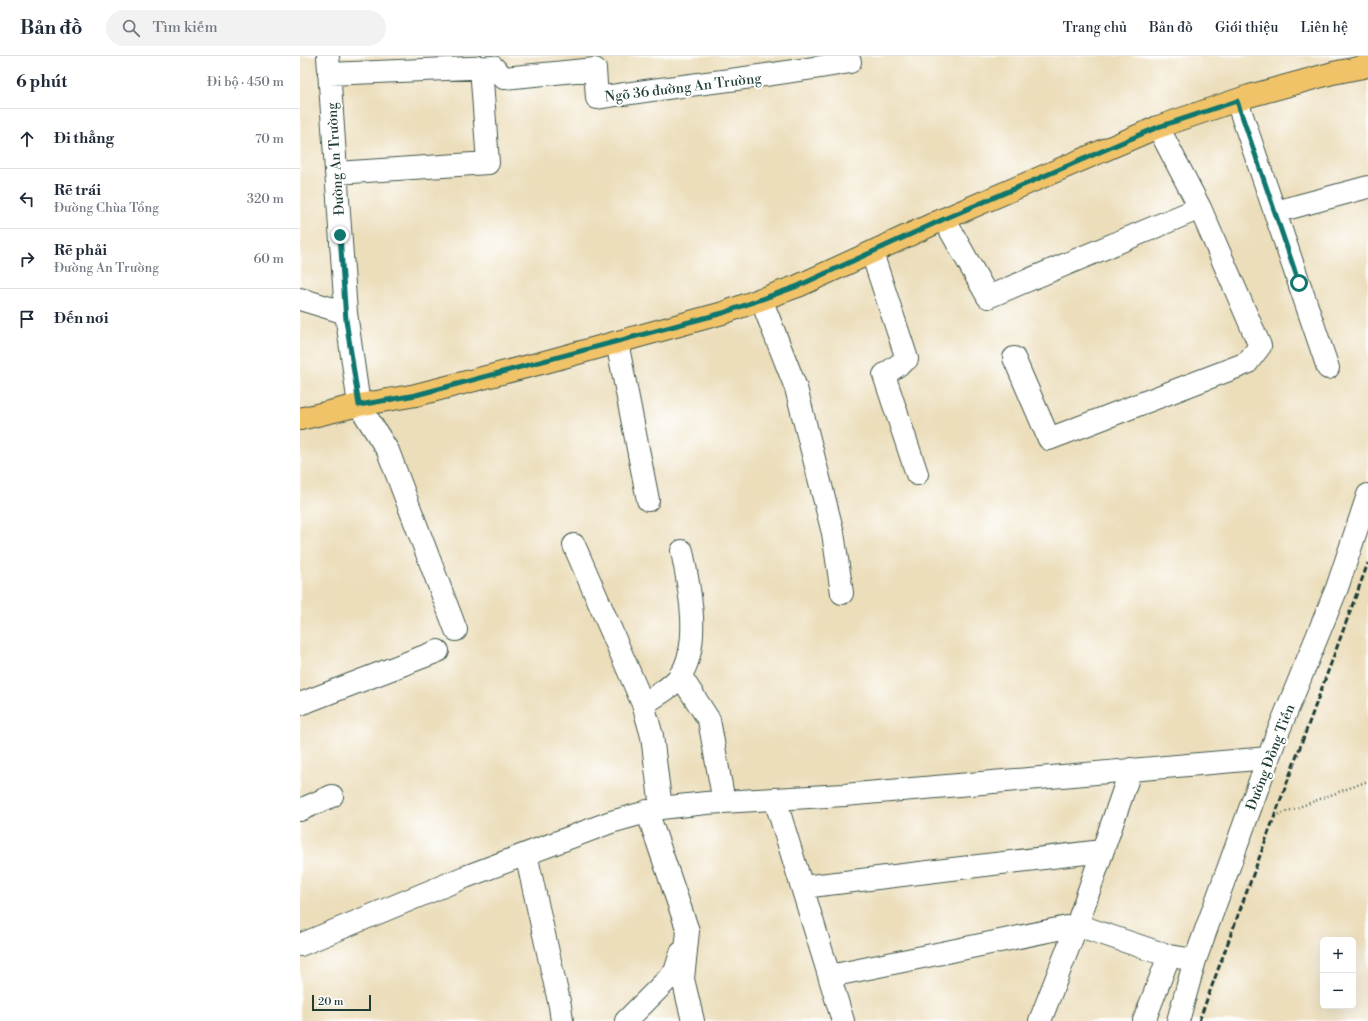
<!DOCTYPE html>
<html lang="vi">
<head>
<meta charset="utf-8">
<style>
  :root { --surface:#fff; --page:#f2f2f3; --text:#1f2937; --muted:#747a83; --line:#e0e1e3 }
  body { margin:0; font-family:"Libre Bodoni",serif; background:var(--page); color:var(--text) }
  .controls { position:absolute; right:12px; bottom:12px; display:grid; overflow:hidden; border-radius:6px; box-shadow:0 4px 16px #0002 }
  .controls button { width:36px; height:36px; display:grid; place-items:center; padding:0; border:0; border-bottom:1px solid var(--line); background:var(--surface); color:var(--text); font:20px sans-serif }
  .scale { position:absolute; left:12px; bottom:10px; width:59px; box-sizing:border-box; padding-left:4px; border:2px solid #1f3d34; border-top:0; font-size:11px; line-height:14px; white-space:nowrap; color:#1f3d34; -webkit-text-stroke:3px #fff; paint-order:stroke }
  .stop { position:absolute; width:12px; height:12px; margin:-9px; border:3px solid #0f766e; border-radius:50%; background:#fff }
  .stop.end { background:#0f766e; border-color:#fff; box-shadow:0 1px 4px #0008 }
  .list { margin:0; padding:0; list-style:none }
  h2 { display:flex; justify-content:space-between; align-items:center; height:52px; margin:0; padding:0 16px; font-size:17px }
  h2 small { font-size:13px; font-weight:400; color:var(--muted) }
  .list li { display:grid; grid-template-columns:26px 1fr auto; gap:12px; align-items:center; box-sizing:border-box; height:60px; padding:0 16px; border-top:1px solid var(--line) }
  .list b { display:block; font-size:15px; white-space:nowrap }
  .list p { margin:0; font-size:13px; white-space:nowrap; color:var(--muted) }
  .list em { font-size:13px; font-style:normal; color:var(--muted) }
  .icon { flex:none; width:22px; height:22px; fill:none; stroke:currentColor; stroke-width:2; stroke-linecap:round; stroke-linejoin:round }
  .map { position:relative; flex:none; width:1068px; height:965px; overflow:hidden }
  header { display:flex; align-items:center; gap:24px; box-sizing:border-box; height:56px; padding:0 20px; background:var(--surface); border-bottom:1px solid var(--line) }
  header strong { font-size:19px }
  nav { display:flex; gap:22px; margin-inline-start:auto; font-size:14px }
  .search { width:280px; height:36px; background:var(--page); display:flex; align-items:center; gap:10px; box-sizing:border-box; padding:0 14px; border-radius:22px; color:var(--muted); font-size:15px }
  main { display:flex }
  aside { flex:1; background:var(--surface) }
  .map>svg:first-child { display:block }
</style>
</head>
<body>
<header>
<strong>Bản đồ</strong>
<div class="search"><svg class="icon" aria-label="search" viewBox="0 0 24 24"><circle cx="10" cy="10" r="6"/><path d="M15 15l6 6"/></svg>Tìm kiếm</div>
<nav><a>Trang chủ</a><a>Bản đồ</a><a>Giới thiệu</a><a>Liên hệ</a></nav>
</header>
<main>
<aside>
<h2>6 phút<small>Đi bộ · 450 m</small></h2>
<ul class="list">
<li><svg class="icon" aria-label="ahead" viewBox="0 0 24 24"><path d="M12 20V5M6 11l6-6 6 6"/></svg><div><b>Đi thẳng</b></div><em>70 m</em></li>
<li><svg class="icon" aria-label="left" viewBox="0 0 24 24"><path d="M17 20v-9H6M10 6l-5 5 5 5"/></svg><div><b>Rẽ trái</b><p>Đường Chùa Tổng</p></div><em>320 m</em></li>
<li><svg class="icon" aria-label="right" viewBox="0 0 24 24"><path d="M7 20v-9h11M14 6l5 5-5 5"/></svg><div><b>Rẽ phải</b><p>Đường An Trường</p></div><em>60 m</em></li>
<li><svg class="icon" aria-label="arrive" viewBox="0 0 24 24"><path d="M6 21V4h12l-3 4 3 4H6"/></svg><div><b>Đến nơi</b></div></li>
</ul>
</aside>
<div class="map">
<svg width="1068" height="965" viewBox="0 0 1068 965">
  <rect width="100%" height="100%" fill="#fff"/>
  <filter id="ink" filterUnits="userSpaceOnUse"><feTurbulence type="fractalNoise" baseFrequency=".025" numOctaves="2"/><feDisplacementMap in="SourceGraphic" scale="8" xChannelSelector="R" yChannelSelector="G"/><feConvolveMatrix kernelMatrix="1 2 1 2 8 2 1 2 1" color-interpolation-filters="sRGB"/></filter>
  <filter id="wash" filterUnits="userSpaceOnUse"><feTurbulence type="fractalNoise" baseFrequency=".012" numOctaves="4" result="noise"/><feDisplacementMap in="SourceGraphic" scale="16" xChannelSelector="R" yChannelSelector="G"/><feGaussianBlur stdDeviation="0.9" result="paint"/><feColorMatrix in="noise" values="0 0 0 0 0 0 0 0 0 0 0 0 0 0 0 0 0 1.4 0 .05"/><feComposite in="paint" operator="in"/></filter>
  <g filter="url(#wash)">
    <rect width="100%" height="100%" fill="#ecdebb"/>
  </g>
  <g filter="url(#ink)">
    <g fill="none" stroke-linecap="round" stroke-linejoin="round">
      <defs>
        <path id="minor" d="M28,0L46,257L59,349L88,395L156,574
          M29,18L193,11L204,22L295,13L297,42C381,29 466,21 550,6
          M937,45L1028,312
          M36,117L188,107L181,11
          M975,156L1068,131
          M644,163L688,241L900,152
          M572,197L607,303L584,319L617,418
          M0,243L46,257
          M461,243L496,332L533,477L542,537
          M317,286L348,444
          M714,302L749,383L947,307L960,290L900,152L858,71
          M274,489L343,648L352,680L361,752
          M380,619L409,664L424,746
          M0,648L138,595
          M343,648C356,640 371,632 380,620C402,588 389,530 382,495
          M475,743L543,965
          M0,754L32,740
          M347,755L388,875L383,923L393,965
          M226,798L260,950L262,965
          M503,831L802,795
          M0,889L165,821L311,766L361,752L406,747L544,739L968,702
          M530,920L777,869L869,900L895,904
          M326,965L375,916L381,897
          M740,965L777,869L831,713
          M844,965L869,900
          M878,965L895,904L976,681L1037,532L1068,439"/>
        <path id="major" d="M0,363L59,349L116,339L245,306L423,257L498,230L644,163L858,71L949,40L1033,17L1068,10"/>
      </defs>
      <!-- minor casing -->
      <use href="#minor" stroke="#3e5548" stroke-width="24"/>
      <!-- major casing -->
      <use href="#major" stroke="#3e5548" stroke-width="24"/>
      <!-- path -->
      <path stroke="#3e5548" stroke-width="2.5" stroke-dasharray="1 3" stroke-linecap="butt" d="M975,760L1068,725"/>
      <!-- minor -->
      <use href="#minor" stroke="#fff" stroke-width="22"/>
      <!-- major -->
      <use href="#major" stroke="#f1c369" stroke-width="22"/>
      <!-- rail -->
      <path stroke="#1f3d34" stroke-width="3" stroke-dasharray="6 3" stroke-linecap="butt" d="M899,965L1068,507"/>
    </g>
  </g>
  <g fill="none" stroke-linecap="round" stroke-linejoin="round" filter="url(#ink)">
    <!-- route -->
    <path stroke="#0f766e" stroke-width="5" d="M40,179L46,264L59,349L116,339L423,257L498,230L644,163L858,71L937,45L999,227"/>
  </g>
  <g text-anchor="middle" stroke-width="4" stroke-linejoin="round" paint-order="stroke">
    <!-- street labels -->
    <g font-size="14" fill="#1f3d34" stroke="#fff">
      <text transform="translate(383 31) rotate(-7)" y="5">Ngõ 36 đường An Trường</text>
      <text transform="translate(35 103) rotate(-94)" y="5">Đường An Trường</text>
      <text transform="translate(970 701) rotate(-69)" y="5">Đường Đồng Tiến</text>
    </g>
  </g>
</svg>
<div class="controls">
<button>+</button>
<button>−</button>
</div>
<div class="scale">20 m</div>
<div class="stop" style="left:999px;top:227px"></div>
<div class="stop end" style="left:40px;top:179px"></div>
</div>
</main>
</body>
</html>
